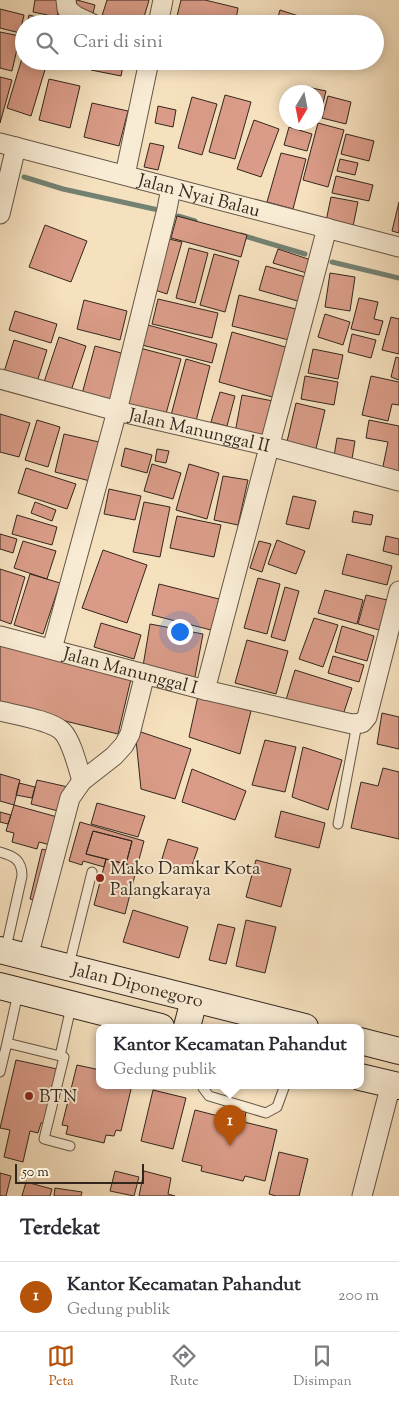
<!DOCTYPE html>
<html lang="id">
<head>
<meta charset="utf-8">
<style>
  :root { --surface:#fff; --page:#f2f2f3; --text:#2b2b33; --muted:#7c7c81; --line:#e1e1e2; --accent:#b45309 }
  body { margin:0; font-family:"Sorts Mill Goudy",serif; background:var(--page); color:var(--text) }
  .compass { position:absolute; left:279px; top:85px; width:45px; height:45px; border-radius:50%; background:var(--surface); box-shadow:0 2px 12px #0003; rotate:190deg }
  .scale { position:absolute; left:15px; bottom:12px; width:129px; box-sizing:border-box; padding-left:5px; border:2px solid #33271d; border-top:0; font-size:14px; line-height:18px; white-space:nowrap; color:#33271d; -webkit-text-stroke:4px #f9ecd5; paint-order:stroke }
  .you { position:absolute; left:179px; top:631px; width:18px; height:18px; margin:-12px; border:4px solid #fff; border-radius:50%; background:#1a73e8; box-shadow:0 0 0 8px #1a73e833 }
  .badge { display:grid; place-items:center; width:32px; height:32px; border-radius:50%; background:var(--accent); color:#fff; font-size:16px; font-weight:700 }
  .pin { position:absolute; translate:-50% -41px; filter:drop-shadow(0 1px 2px #0008) }
  .pin::after { content:''; position:absolute; top:26px; width:18px; height:15px; background:inherit; clip-path:polygon(0 0,100% 0,50% 100%) }
  .popup { position:absolute; left:96px; top:1024px; width:268px; height:65px; box-sizing:border-box; display:grid; place-content:center; border-radius:10px; background:var(--surface); filter:drop-shadow(0 1px 4px #0005); font-size:16px; white-space:nowrap; color:var(--muted) }
  .popup b { font-size:19px; color:var(--text) }
  .popup::after { content:''; position:absolute; left:50%; top:100%; margin-left:-10px; border:10px solid transparent; border-top-color:var(--surface) }
  .list { margin:0; padding:0; list-style:none }
  h2 { display:flex; justify-content:space-between; align-items:center; height:65px; margin:0; padding:0 20px; font-size:21px }
  h2 small { font-size:16px; font-weight:400; color:var(--muted) }
  .list li { display:grid; grid-template-columns:32px 1fr auto; gap:15px; align-items:center; box-sizing:border-box; height:70px; padding:0 20px; border-top:1px solid var(--line) }
  .list b { display:block; font-size:19px; white-space:nowrap }
  .list p { margin:0; font-size:16px; white-space:nowrap; color:var(--muted) }
  .list em { font-size:16px; font-style:normal; color:var(--muted) }
  .icon { flex:none; width:28px; height:28px; fill:none; stroke:currentColor; stroke-width:2; stroke-linecap:round; stroke-linejoin:round }
  .map { position:relative; flex:none; width:399px; height:1196px; overflow:hidden }
  .search { position:absolute; background:var(--surface); box-shadow:0 2px 12px #0003; left:15px; right:15px; top:15px; height:55px; display:flex; align-items:center; gap:12px; box-sizing:border-box; padding:0 18px; border-radius:28px; color:var(--muted); font-size:19px }
  .sheet { height:135px; background:var(--surface) }
  nav { display:flex; justify-content:space-around; align-items:center; box-sizing:border-box; height:70px; border-top:1px solid var(--line); background:var(--surface); font-size:14px; color:var(--muted) }
  nav a { display:grid; justify-items:center; gap:2px }
  nav .on { color:var(--accent) }
  .map>svg:first-child { display:block }
</style>
</head>
<body>
<div class="map">
<svg width="399" height="1196" viewBox="0 0 399 1196">
  <rect width="100%" height="100%" fill="#f6e1bf"/>
  <filter id="stains"><feTurbulence type="fractalNoise" baseFrequency=".004" numOctaves="4"/><feColorMatrix values="0 0 0 0 .2 0 0 0 0 .09 0 0 0 0 .02 0 0 0 .5 -.17"/></filter>
  <radialGradient id="worn" r=".72"><stop offset=".6" stop-color="#630" stop-opacity="0"/><stop offset="1" stop-color="#630" stop-opacity=".3"/></radialGradient>
  <g fill="none" stroke-linecap="round" stroke-linejoin="round">
    <!-- stream -->
    <path stroke="#738273" stroke-width="5" d="M24,177L63,189L163,211
      M178,216L195,221
      M241,235L305,254
      M332,262L399,278"/>
  </g>
  <!-- building -->
  <path fill="#da9c88" stroke="#33271d" d="M35,0H61L57,17L33,12Z
    M77,0L95,5L92,17L73,11Z
    M107,0H149L142,24H118L101,19Z
    M181,0H205L238,8L235,24H175Z
    M0,9L24,15L20,33L0,28Z
    M280,10L311,20L310,24H276Z
    M29,15L63,24H27Z
    M0,32L20,36L12,71L0,68Z
    M23,55L24,61L47,63L31,116L7,108Z
    M93,61H124L121,76L91,70Z
    M0,77L12,80L0,123Z
    M49,79L80,86L70,128L39,120Z
    M302,86L326,91L320,115L316,114V92H300Z
    M225,95L251,102L235,159L209,152Z
    M328,96L351,102L346,124L322,118Z
    M192,97L217,104L202,155L178,148Z
    M92,103L128,111L119,146L84,137Z
    M158,106L176,110L173,127L155,123Z
    M254,120L279,129L261,177L237,169Z
    M318,123L344,130L328,187L303,180Z
    M289,127L312,134L307,151L284,145Z
    M346,134L374,141L369,161L341,154Z
    M150,143L164,146L158,170L144,167Z
    M281,153L306,159L293,209L267,202Z
    M340,159L358,163L355,175L337,171Z
    M336,176L373,185L369,201L332,193Z
    M331,197L358,202L352,231L325,226Z
    M399,202V233L392,231Z
    M177,216L247,235L241,257L171,238Z
    M45,225L87,241L71,282L29,267Z
    M169,239L182,242L167,294L155,290Z
    M189,248L208,253L195,303L176,298Z
    M278,249L314,261L310,274L273,263Z
    M214,254L239,261L225,312L200,305Z
    M266,266L309,278L301,302L259,290Z
    M330,273L355,277L350,311L325,307Z
    M239,295L300,310L293,341L232,326Z
    M359,298L378,302L374,319L383,321L379,335L351,329Z
    M158,299L218,313L212,338L152,324Z
    M84,300L127,311L120,340L77,329Z
    M15,311L57,324L51,343L9,330Z
    M325,314L350,322L343,345L318,337Z
    M391,317L399,319V354L382,350Z
    M148,325L217,344L212,363L142,345Z
    M232,332L289,348L276,398L219,382Z
    M352,334L376,340L371,358L348,352Z
    M59,337L86,346L70,394L43,385Z
    M14,340L47,350L37,382L4,372Z
    M95,346L125,354L113,402L82,394Z
    M140,348L181,359L164,421L123,411Z
    M313,349L343,355L338,379L308,373Z
    M396,357L399,358V380L391,377Z
    M186,359L210,366L195,425L170,419Z
    M305,376L338,382L334,405L301,399Z
    M371,376L399,382V405L392,404L388,421L362,415Z
    M220,392L235,396L227,426L211,422Z
    M242,395L273,401L266,438L235,433Z
    M296,403L325,410L315,453L286,446Z
    M0,414L30,423L19,457L0,452Z
    M37,420L60,427L48,467L25,460Z
    M369,420L399,426V474L382,471L388,442L366,438Z
    M64,434L99,442L90,481L55,472Z
    M337,438L355,441L351,465L333,462Z
    M125,448L152,455L147,473L121,466Z
    M157,449L169,451L166,463L155,461Z
    M152,464L181,473L173,499L144,491Z
    M189,464L219,473L207,519L176,510Z
    M26,468L76,484L67,509L18,493Z
    M223,476L248,480L238,525L214,520Z
    M109,489L141,496L135,520L104,514Z
    M293,496L316,501L309,529L286,524Z
    M35,502L56,510L52,521L31,513Z
    M144,502L170,507L160,557L133,552Z
    M354,511L373,515L371,525L352,522Z
    M17,515L57,527L52,545L12,534Z
    M177,516L221,525L214,557L170,548Z
    M0,534L17,539L13,553L0,549Z
    M386,536L399,539V555L383,551Z
    M277,540L305,551L296,574L268,564Z
    M23,541L56,551L47,579L14,568Z
    M259,541L271,544L262,572L250,568Z
    M103,550L147,565L127,623L82,608Z
    M347,554L392,566L387,585L342,574Z
    M0,569L25,577L11,624L0,620Z
    M30,574L60,583L43,634L14,625Z
    M258,578L280,584L267,634L244,628Z
    M159,584L219,599L211,630L152,615Z
    M285,587L299,591L285,641L271,637Z
    M325,590L363,600L357,624L318,613Z
    M366,595L387,600L379,630L358,624Z
    M314,618L338,625L323,667L299,659Z
    M101,623L141,635L134,659L94,647Z
    M150,624L203,634L194,682L142,672Z
    M342,626L374,636L367,661L335,652Z
    M247,640L288,651L276,694L235,683Z
    M0,644L131,679L118,734L0,705Z
    M333,656L364,665L359,682L328,673Z
    M295,670L352,688L342,718L286,700Z
    M198,696L251,711L240,754L189,737Z
    M382,713L399,717V749L377,744Z
    M135,730L191,749L175,799L141,789Z
    M265,740L296,747L285,792L252,785Z
    M303,747L342,760L328,810L292,797Z
    M383,768L399,772V839L351,828L361,782L378,786Z
    M192,769L246,791L235,820L182,802Z
    M0,774L20,780L14,805L0,801Z
    M37,780L68,787L62,812L31,804Z
    M19,783L35,787L32,798L16,795Z
    M97,803L145,816L138,837L91,824Z
    M14,805L61,818L54,846L39,842L37,849L12,842L14,833L6,831Z
    M281,811L325,823L319,848L275,837Z
    M0,812L11,815L8,824L0,822Z
    M80,822L144,841L137,867L126,864L132,841L93,831L86,854L106,859L104,867L83,861L82,865L69,861Z
    M93,831L132,841L126,864L86,854Z
    M168,839L198,848L190,871L161,862Z
    M42,849L52,852L39,901L30,899Z
    M106,859L137,867L125,914L94,905Z
    M256,860L291,869L281,907L246,897Z
    M133,910L188,927L179,958L123,942Z
    M246,920L276,927L265,973L236,966Z
    M218,924L235,928L226,964L209,960Z
    M16,1060L57,1069L45,1122L41,1123L38,1133L30,1131L23,1162L4,1157L10,1130L0,1128Z
    M77,1065L100,1070V1085H132L121,1131L116,1130L114,1136L106,1135L104,1143L66,1134L68,1126L62,1125Z
    M153,1090L186,1098L173,1149L141,1141Z
    M228,1108L246,1112L244,1122L277,1130L265,1181L245,1176L243,1181L201,1171L202,1166L182,1161L195,1110L226,1118Z
    M279,1152L308,1159L299,1196H276L269,1194Z
    M115,1171L139,1177L134,1196L110,1191Z
    M144,1171L171,1178L168,1194L175,1196H139Z
    M0,1173L11,1176L6,1196H0Z
    M26,1182L52,1189L50,1196H22Z
    M55,1188L82,1192L81,1196H54Z"/>
  <g fill="none" stroke-linecap="round" stroke-linejoin="round">
    <defs>
      <path id="lane" d="M338,824L357,724
        M0,852C14,856 22,860 22,876L6,948
        M69,965L92,872
        M18,993L7,1043L60,1056L71,1007
        M60,1056L64,1057L44,1139L70,1146
        M0,1072L7,1043
        M203,1085V1088L209,1096L266,1113L277,1107L285,1085"/>
      <g id="street">
        <path d="M66,0L67,9L76,16L93,24"/>
        <path d="M158,24L163,0"/>
        <path id="s1" d="M0,143L399,247"/>
        <path d="M125,175L149,61"/>
        <path d="M0,214L16,147"/>
        <path id="s2" d="M0,379L117,411L269,446L399,481"/>
        <path id="s3" d="M0,636L205,690L352,724L362,723L367,717L399,591"/>
        <path d="M52,649L117,411L167,209L171,188"/>
        <path d="M205,690L327,228"/>
        <path d="M0,711C16,715 50,720 62,731C72,741 78,768 82,781"/>
        <path d="M28,957L70,798L82,781L114,756L124,745L130,734L145,674"/>
        <path d="M362,1196L391,1084"/>
      </g>
      <g id="secondary">
        <path id="s4" d="M0,950L305,1027"/>
        <path d="M0,986L161,1027"/>
        <path d="M187,1027L194,1000"/>
        <path d="M360,1041L399,1051"/>
        <path d="M360,1077L399,1086"/>
      </g>
    </defs>
    <!-- lane casing -->
    <use href="#lane" stroke="#645646" stroke-width="11"/>
    <!-- street casing -->
    <use href="#street" stroke="#645646" stroke-width="21"/>
    <!-- secondary casing -->
    <use href="#secondary" stroke="#33271d" stroke-width="28"/>
    <!-- lane -->
    <use href="#lane" stroke="#f9ecd5" stroke-width="9"/>
    <!-- street -->
    <use href="#street" stroke="#f9ecd5" stroke-width="19"/>
    <!-- secondary -->
    <use href="#secondary" stroke="#f9ecd5" stroke-width="26"/>
  </g>
  <!-- markers -->
  <g fill="#8f2418" stroke="#f9ecd5" stroke-width="2">
    <circle cx="100" cy="878" r="5"/>
    <circle cx="29" cy="1096" r="5"/>
  </g>
  <g text-anchor="middle" stroke-width="4" stroke-linejoin="round" paint-order="stroke">
    <!-- street labels -->
    <g font-size="18" fill="#33271d" stroke="#f9ecd5">
      <text dy="6" stroke="none"><textPath href="#s1" startOffset="206">Jalan Nyai Balau</textPath></text>
      <text dy="6" stroke="none"><textPath href="#s2" startOffset="206">Jalan Manunggal II</textPath></text>
      <text dy="6" stroke="none"><textPath href="#s3" startOffset="135">Jalan Manunggal I</textPath></text>
      <text dy="6" stroke="none"><textPath href="#s4" startOffset="142">Jalan Diponegoro</textPath></text>
    </g>
    <!-- poi labels -->
    <g font-size="18" fill="#33271d" stroke="#f9ecd5" text-anchor="start">
      <text x="110" y="874">Mako Damkar Kota<tspan x="110" dy="21">Palangkaraya</tspan></text>
      <text x="39" y="1102">BTN</text>
    </g>
  </g>
  <rect width="100%" height="100%" filter="url(#stains)"/>
  <rect width="100%" height="100%" fill="url(#worn)"/>
</svg>
<svg class="compass" viewBox="-18 -18 36 36"><path d="M0-13l5 13h-10z" fill="#e53935"/><path d="M0 13l5-13h-10z" fill="#7c7c81"/></svg>
<div class="scale">50 m</div>
<div class="you"></div>
<div class="pin badge" style="left:230px;top:1146px">1</div>
<div class="popup"><b>Kantor Kecamatan Pahandut</b>Gedung publik</div>
<div class="search"><svg class="icon" aria-label="search" viewBox="0 0 24 24"><circle cx="10" cy="10" r="6"/><path d="M15 15l6 6"/></svg>Cari di sini</div>
</div>
<section class="sheet">
<h2>Terdekat<small></small></h2>
<ul class="list">
<li><span class="badge">1</span><div><b>Kantor Kecamatan Pahandut</b><p>Gedung publik</p></div><em>200 m</em></li>
</ul>
</section>
<nav>
<a class="on"><svg class="icon" aria-label="map" viewBox="0 0 24 24"><path d="M3 6l6-2 6 2 6-2v14l-6 2-6-2-6 2zM9 4v14M15 6v14"/></svg>Peta</a>
<a><svg class="icon" aria-label="directions" viewBox="0 0 24 24"><path d="M12 3l9 9-9 9-9-9zM9 14v-3h6M13 9l2 2-2 2"/></svg>Rute</a>
<a><svg class="icon" aria-label="saved" viewBox="0 0 24 24"><path d="M7 4h10v16l-5-4-5 4z"/></svg>Disimpan</a>
</nav>
</body>
</html>
